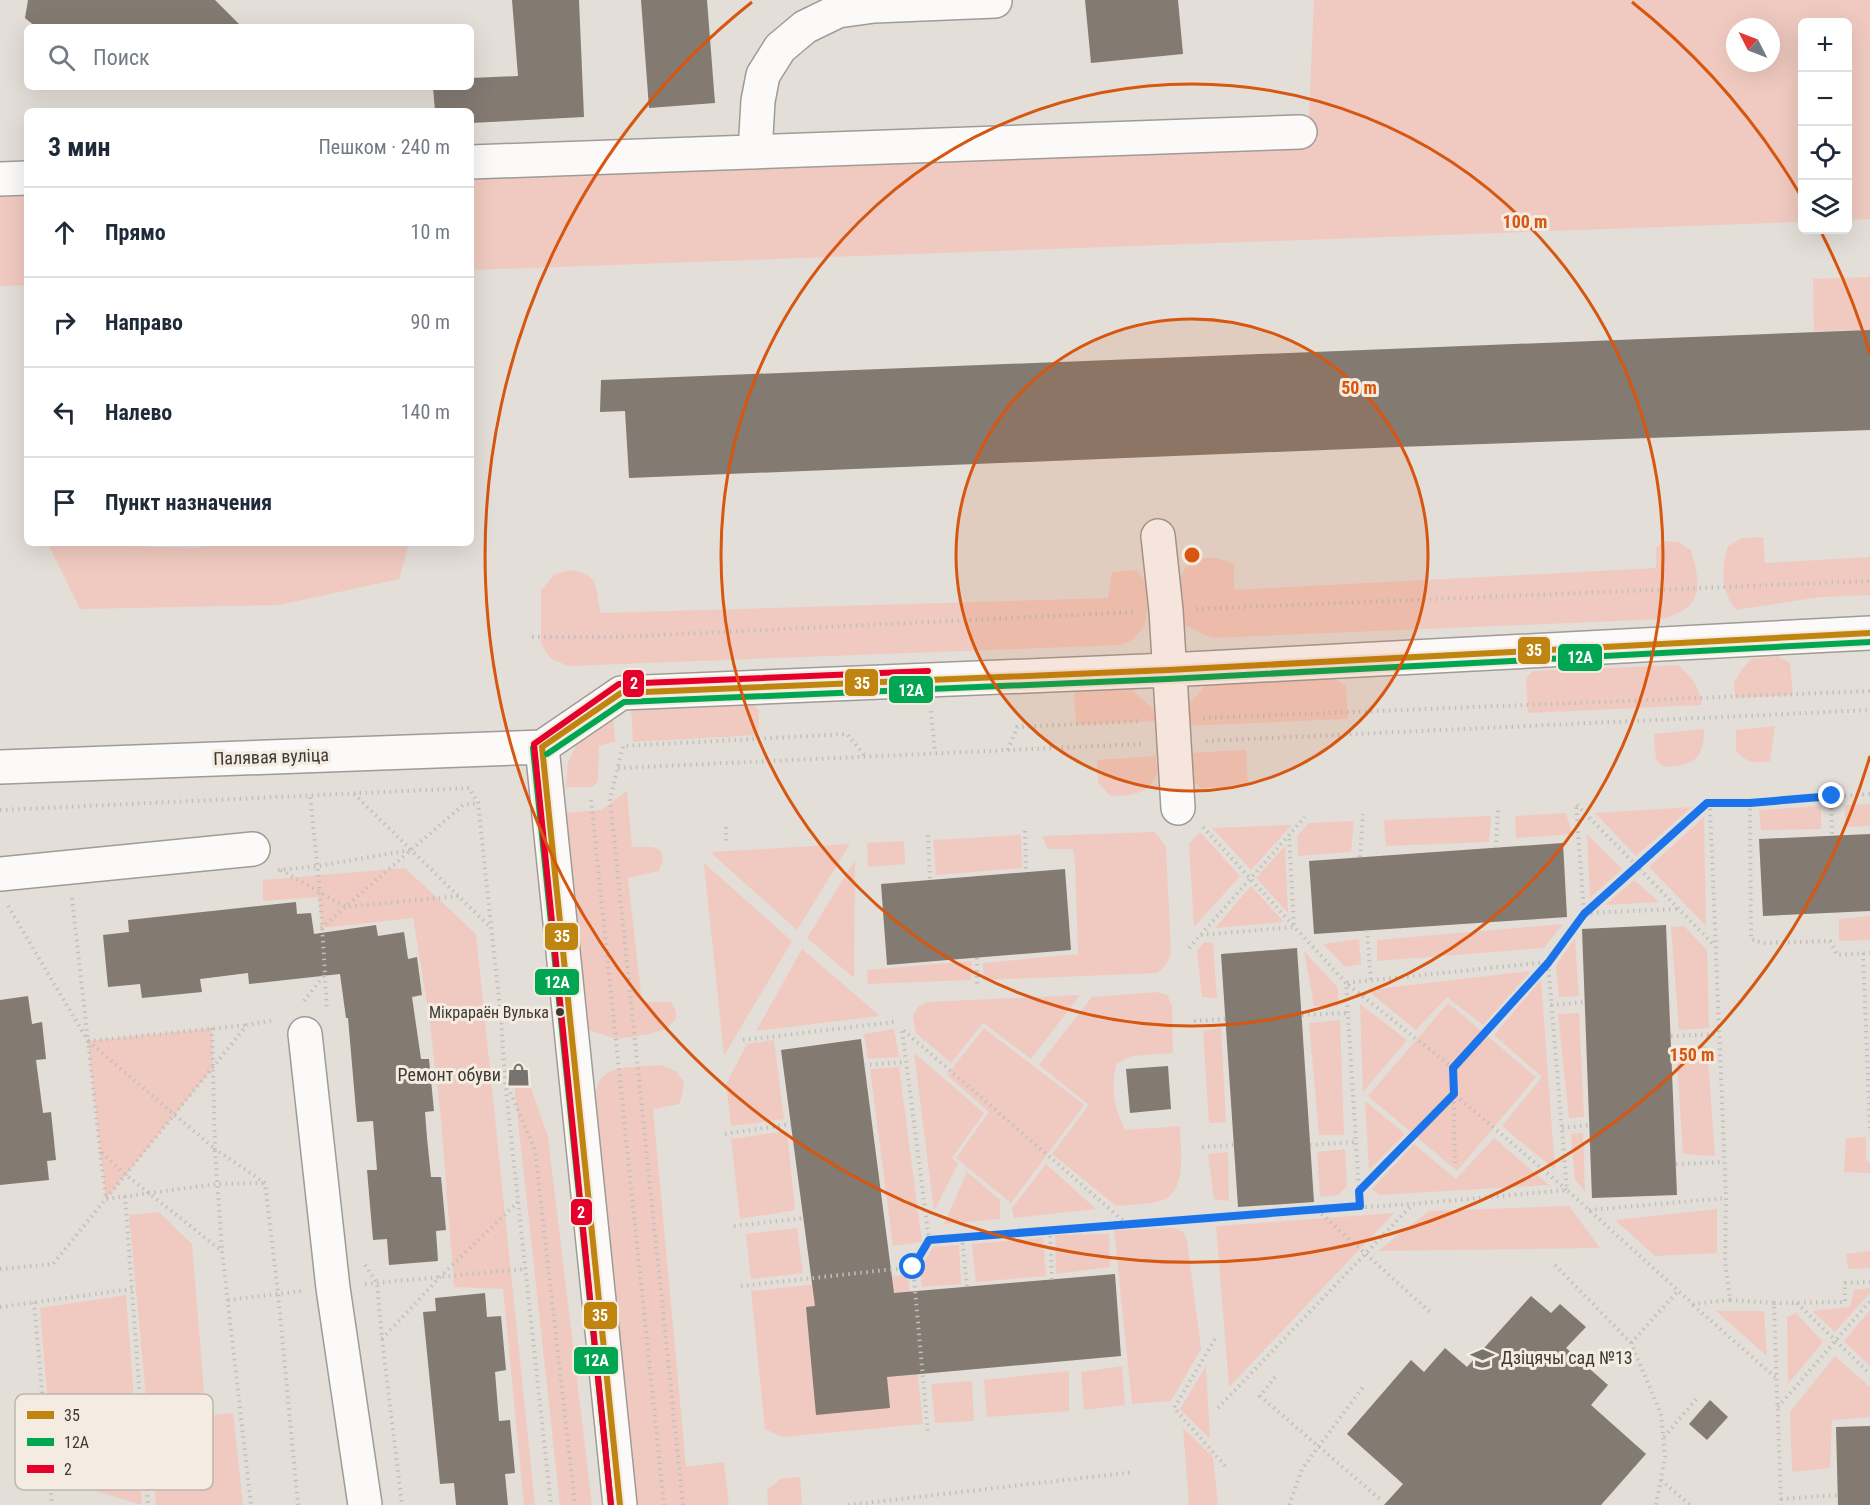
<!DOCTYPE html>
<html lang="ru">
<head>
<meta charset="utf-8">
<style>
  :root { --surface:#fff; --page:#f2f2f3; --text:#1f2937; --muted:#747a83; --line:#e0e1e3 }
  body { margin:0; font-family:"Roboto Condensed",sans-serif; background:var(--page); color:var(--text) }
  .controls { position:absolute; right:18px; top:18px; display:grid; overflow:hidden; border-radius:9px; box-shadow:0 6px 24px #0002 }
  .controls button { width:54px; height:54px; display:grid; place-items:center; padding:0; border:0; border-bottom:2px solid var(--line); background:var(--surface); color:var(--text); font:30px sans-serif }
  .compass { position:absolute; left:1726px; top:18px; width:54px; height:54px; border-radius:50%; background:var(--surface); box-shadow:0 6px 24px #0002; rotate:312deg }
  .stop { position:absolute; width:18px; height:18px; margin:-14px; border:4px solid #1a73e8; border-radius:50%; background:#fff }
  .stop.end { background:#1a73e8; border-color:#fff; box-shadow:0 2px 6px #0008 }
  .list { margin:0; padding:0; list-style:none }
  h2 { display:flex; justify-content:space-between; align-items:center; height:78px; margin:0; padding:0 24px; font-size:26px }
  h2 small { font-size:20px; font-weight:400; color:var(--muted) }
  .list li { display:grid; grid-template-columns:39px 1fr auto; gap:18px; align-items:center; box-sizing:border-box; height:90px; padding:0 24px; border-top:2px solid var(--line) }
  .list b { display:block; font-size:22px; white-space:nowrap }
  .list em { font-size:20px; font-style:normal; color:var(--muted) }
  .icon { flex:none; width:33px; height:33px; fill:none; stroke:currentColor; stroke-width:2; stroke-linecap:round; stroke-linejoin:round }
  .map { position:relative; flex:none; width:1870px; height:1505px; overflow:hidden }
  .search { position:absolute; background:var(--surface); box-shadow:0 6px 24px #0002; left:24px; top:24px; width:450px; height:66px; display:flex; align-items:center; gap:15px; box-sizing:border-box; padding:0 21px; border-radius:9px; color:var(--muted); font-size:22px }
  .panel { position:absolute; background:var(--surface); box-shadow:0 6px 24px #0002; left:24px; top:108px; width:450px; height:438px; border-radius:9px }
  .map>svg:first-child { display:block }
</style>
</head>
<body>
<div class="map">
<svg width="1870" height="1505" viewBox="0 0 1870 1505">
  <rect width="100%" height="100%" fill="#e3ded8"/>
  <!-- green -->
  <path fill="#f0cac0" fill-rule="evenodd" d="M1314,0H1870V219L1848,220V22H1802V222L471,270V173L983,149L1319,139L1309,116ZM1735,27H1771V63H1735Z
    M27,195V285L0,286V196Z
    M1870,277V330L1814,331L1813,279Z
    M1763,537L1765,563L1870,557V595L1821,597L1736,610C1720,589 1721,570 1728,546L1742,538Z
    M1665,541L1678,542L1691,550C1696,567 1703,590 1690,605C1684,612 1672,615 1664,619L1212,638L1184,625C1182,618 1179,610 1178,603C1174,583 1184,558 1207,558C1217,557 1225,561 1234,564V590L1656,568V548Z
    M201,543H409L399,579L279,605L80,609L48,544L201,548Z
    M572,570C602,577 594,587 601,613L1108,598L1112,572L1136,570L1146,581L1149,600L1144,627L1132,640L1120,645L568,666L550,658L541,643V590L555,574Z
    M1777,656L1790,663L1793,695L1735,698L1734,683L1742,669L1751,659Z
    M1678,665C1692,677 1699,687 1702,705L1528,713L1526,678L1533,671Z
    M1335,679L1346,686L1348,719L1186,726L1188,705L1206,685Z
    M1128,686L1154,710L1155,721L1076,725L1074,689Z
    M749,702L759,710L758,735L633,742L631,709Z
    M613,709L615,741L599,746L598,781L593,787H566L568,762L579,739Z
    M1775,726L1770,761C1755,764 1747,763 1736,751V730Z
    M1704,729C1704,760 1694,765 1664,767L1656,760L1654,734Z
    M1246,750L1248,786L1201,788L1189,778L1186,753Z
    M1156,756C1156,762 1158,771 1156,776C1149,795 1127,796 1110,796L1098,782L1097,760Z
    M627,791L632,847H653L661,851L663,860L659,871L628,878L642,1002H671L676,1011V1019L666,1029L649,1034L617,1039L589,1030L583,1019L565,813L601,810Z
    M1870,804V826L1845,827V805Z
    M1821,806V829L1761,830L1759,810Z
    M1692,807L1636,856L1595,813Z
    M1566,813L1572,834L1516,838L1515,816Z
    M1491,816L1489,842L1386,846L1384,820Z
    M1704,817L1706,926L1649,867Z
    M1354,821L1351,852L1298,856L1297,836L1309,823Z
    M1292,825L1251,870L1212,828Z
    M1154,832L1160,838L1166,847L1171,954L1165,966L1157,973L984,980L983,963L1078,954L1075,863L1073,849H1048L1042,836Z
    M1200,832L1240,876L1194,927L1189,844Z
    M1587,834L1622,869L1590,898Z
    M1021,835L1022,868L936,875L933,840Z
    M904,841L905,864L868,867L867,843Z
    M850,844L797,930L710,852Z
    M1285,846L1288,913L1256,878Z
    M855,860L854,978L807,938Z
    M704,863L792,941L724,1056Z
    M405,868L476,934L535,1505H524L503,1289L454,1287L441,1119L429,1015L413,918L322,928L318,897L263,901V880Z
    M1634,880L1659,902L1605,905Z
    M1251,886L1284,922L1215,928Z
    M1870,916V940L1839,941V919Z
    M1563,924L1544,948L1377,961V940Z
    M1684,926L1707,950L1709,1028L1679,1030L1671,927Z
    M1575,938L1579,996L1559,997L1556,965Z
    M1359,939L1361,964L1345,967L1323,944Z
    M1204,942L1213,943L1217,998L1202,997L1197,951Z
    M802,949L880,1016L756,1031Z
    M1304,951L1338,988V1006H1314Z
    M972,961L971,980L868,984L867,970Z
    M1531,971L1483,1025L1447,997L1416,1030L1367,990Z
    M1541,980L1555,1170L1502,1126L1542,1077L1494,1035Z
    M1157,992L1167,995L1172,1005L1173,1053L1132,1056L1116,1064C1111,1090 1114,1106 1125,1130L1180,1126C1180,1147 1188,1190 1163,1200C1153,1204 1128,1205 1116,1206L1052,1154L1089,1105L1039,1065L1092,997Z
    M1080,995L1031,1059L983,1023L951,1063L916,1033L913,1016L918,1007L927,1002Z
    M1448,1003L1536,1077L1457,1171L1368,1096Z
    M1360,1004L1407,1040L1363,1092Z
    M1579,1013L1584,1117L1569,1118L1558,1014Z
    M1340,1020L1344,1135H1319L1309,1023Z
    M1221,1027L1226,1122L1209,1123L1203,1031Z
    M212,1028L213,1068L106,1199L88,1041Z
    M984,1028L1084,1105L1011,1203L956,1158L989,1112L947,1075Z
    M894,1029L899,1057L868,1059L864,1034Z
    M774,1040L784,1119L731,1126L726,1084L747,1044Z
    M1707,1046L1715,1156L1683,1154L1676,1049Z
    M914,1053L984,1113L952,1158L958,1164L934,1211Z
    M661,1065L676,1071L684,1082L680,1104L653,1109L686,1467L724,1462L729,1505H637L595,1109C596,1102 595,1093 597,1086C604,1063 642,1067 661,1065Z
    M899,1067L922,1242L893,1246L870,1069Z
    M529,1082L548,1137L592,1505H560L514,1084Z
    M1365,1101L1405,1134L1369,1170Z
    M787,1131L795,1210L740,1219L731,1139Z
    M1583,1133L1585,1191L1575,1180L1571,1134Z
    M1866,1137V1159L1870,1163V1173L1844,1172L1846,1138Z
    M1494,1138L1549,1185L1379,1195L1372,1189L1414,1144L1456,1179Z
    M1345,1149L1347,1186L1338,1195L1320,1197L1317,1152Z
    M1228,1152L1229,1201L1214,1199L1208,1154Z
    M1046,1164L1096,1209L1014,1218L1012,1208Z
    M967,1172L1000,1200V1219L944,1224Z
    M1569,1206L1600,1248L1378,1251L1429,1211Z
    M1717,1209V1253L1655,1256L1615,1220Z
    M159,1212L192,1244L206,1416L233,1413L243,1505H156L129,1215Z
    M1394,1213L1229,1387L1216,1226Z
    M797,1228L803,1273L751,1279L746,1234Z
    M1175,1228L1183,1232L1187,1240L1201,1349L1171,1401L1132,1404L1114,1230Z
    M1109,1234L1110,1267L1056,1274L1055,1235Z
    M1043,1238L1046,1276L976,1282L972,1244Z
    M959,1245L961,1284L922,1287L920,1269L933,1247Z
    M1870,1251V1268L1848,1269L1846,1254Z
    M908,1275L923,1424L782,1437L765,1429L751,1291Z
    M1870,1288V1293L1835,1332L1812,1311L1850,1307L1854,1290Z
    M126,1295L142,1505L54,1478L40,1308Z
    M1870,1310V1366L1844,1341Z
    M1716,1311H1764L1767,1356Z
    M1796,1313L1823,1342L1788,1384L1787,1317Z
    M1835,1356L1870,1387V1417L1832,1420L1830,1468L1792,1472L1790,1412Z
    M1122,1366L1125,1405L1084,1410L1081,1372Z
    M1206,1366L1210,1439L1180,1409Z
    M1069,1371V1411L987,1417L984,1380Z
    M972,1381L974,1421L935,1423L931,1384Z
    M1183,1428L1213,1457L1218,1505H1189Z
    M800,1477L802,1505H768L767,1490L780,1479Z"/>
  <!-- building -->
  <path fill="#837a72" d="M28,0H215L242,27H36L25,18Z
    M512,0H579L584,117L471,123V111H435L433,87H471V78L518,76Z
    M641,0H707L715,103L649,108Z
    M1085,0H1178L1183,54L1091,63Z
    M1870,330V430L1398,447L629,478L625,411L600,412L601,380Z
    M1870,834V911L1763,916L1759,839Z
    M1563,843L1567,917L1314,934L1309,861Z
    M1065,869L1071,950L887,965L881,884Z
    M296,902L297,914L311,913L314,934L376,925L378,936L404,932L408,959L417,957L422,995L412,997L421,1059H429L434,1111L425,1112L427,1138L431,1177H441L446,1230L436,1231L438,1261L389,1265L387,1239L373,1240L367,1170H377L373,1121L357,1122L348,1018H346L340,974L249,984L248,973L200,979L202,992L142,998L140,984L108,987L103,935L129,932L128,920Z
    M1666,925L1677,1195L1592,1198L1582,929Z
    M1297,948L1314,1202L1238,1207L1221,954Z
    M28,996L32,1024L42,1022L46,1059L36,1060L43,1113L51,1112L56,1160L47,1161L49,1180L0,1185V1000Z
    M861,1039L894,1293L1115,1274L1121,1356L887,1377L890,1408L816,1415L806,1307L815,1306L781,1050Z
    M1168,1066L1171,1109L1130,1113L1126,1069Z
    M485,1293L487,1317L501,1316L506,1370L495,1372L499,1421L510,1420L515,1473L505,1474L508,1505H456L454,1483L440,1484L423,1312L436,1311L435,1298Z
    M1531,1296L1551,1313L1560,1304L1586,1327L1566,1348L1608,1385L1591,1405L1646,1454L1601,1505H1384L1403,1484L1347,1434L1411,1360L1424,1372L1445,1348L1467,1367Z
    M1710,1400L1728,1417L1707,1440L1689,1424Z
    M1870,1426V1505H1838L1836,1427Z"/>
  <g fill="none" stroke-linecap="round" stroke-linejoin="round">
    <defs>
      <path id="minor" d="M755,152L758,101L763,75L780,48L805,27L838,11L874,6L995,1
        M471,162L1300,132
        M0,179L27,178
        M1158,536L1166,610L1178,808
        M542,747L621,693L1168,670L1870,633
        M542,747L620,1505
        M0,767L542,747
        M0,874L253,849
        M305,1034L333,1288L365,1505"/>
    </defs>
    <!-- minor casing -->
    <use href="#minor" stroke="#9f9b97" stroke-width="36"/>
    <!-- path -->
    <path stroke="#c1c0be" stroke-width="4" stroke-dasharray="1.5 4.5" stroke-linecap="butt" d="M1196,609L1870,581
      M532,637H619L1135,612
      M931,711L935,753
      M1203,718L1870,691
      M1206,741L1870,710
      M1008,750L1017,727L1142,721
      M618,768L1141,744
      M354,794L490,927
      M1870,794L1750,803L1751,939L1763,943L1830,941L1837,955L1870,953
      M1831,796L1832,836
      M591,800L664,1505
      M0,810L469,788L478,803L501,1018L505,1081L551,1505
      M726,827V845
      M1203,827L1346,983L1360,1206
      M1025,831L1026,871
      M928,835L930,880
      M1496,848L1498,807
      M1360,857L1363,814
      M278,870L318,866L411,850
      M281,870L346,907L458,896
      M72,898L88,1041L215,1149L222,1250
      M8,906L88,1041L100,1151L126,1175L222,1251L251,1505
      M1585,913L1707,803H1750
      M1585,913L1678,909
      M321,928L463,805L478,803
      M1367,930L1371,981
      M1201,935L1294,927L1289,834
      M1189,948L1305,817
      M1863,953L1870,1129
      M977,958V986
      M325,975L327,1010
      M304,1001L325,974L320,892L310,795
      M1551,1005L1585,1002
      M1302,1015L1347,1013
      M501,1018L536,1014
      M1194,1021L1225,1019
      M212,1028L215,1149L265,1183L278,1293L298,1505
      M1671,1036L1719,1034
      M743,1040L894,1022
      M88,1041L247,1025
      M864,1065L906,1062
      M1453,1068L1346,983L1548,962L1453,1068L1455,1163
      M508,1087L535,1150L575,1505
      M1562,1128L1589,1125
      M725,1134L791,1124
      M1310,1145L1356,1142
      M1202,1147L1234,1145
      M100,1152L106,1199L216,1184L264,1183
      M1676,1164L1724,1162
      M1359,1191L1454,1094L1567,1190L1548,962L1584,913L1576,804L1715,946
      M125,1196L148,1505
      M1317,1210L1431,1313
      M1589,1210L1726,1198
      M1127,1224L902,1029L929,1240L1317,1210L1413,1204L1567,1190L1693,1304L1730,1300L1725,1262L1726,1198L1710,807L1707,803
      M734,1226L803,1218
      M1050,1230L1052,1280
      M962,1237L967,1287
      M365,1265L377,1283L382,1339L402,1505
      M1555,1265L1631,1343L1661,1414L1665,1457L1656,1505
      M913,1267L929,1240
      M0,1269L53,1264L247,1025L275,1020
      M365,1284L525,1269
      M741,1286L913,1267L928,1434
      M228,1300L301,1291
      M1730,1300L1774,1303L1781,1505
      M34,1302L52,1505
      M1774,1303L1845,1302V1283L1870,1282
      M1797,1303L1870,1374
      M1693,1305L1776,1378
      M0,1307L132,1289
      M382,1339L439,1278L518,1202
      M1215,1339L1174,1408L1228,1469
      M1631,1343L1677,1292
      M1275,1377L1260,1396L1382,1501
      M1778,1407L1870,1301
      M1218,1408L1412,1205
      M1664,1437L1699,1396
      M1661,1480L1690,1505
      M1781,1499L1838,1495
      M683,1505L610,799L623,746L847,734L865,756
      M848,1505L1134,1472
      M1289,1505L1302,1469L1363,1387"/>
    <!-- minor -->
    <use href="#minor" stroke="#fbfaf9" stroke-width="33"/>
    <defs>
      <path id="bus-1" d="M542,747L621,693L1168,670L1870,633
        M542,747L620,1505"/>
      <path id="bus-2" d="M533,748L611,1505
        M547,754L624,702L1168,679L1870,642"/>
      <path id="bus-3" d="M611,1505L534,744L619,684L928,671"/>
    </defs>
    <!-- bus-1 casing -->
    <use href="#bus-1" stroke="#f4ebe1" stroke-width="10"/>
    <!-- bus-2 casing -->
    <use href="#bus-2" stroke="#f4ebe1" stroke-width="10"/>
    <!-- bus-3 casing -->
    <use href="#bus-3" stroke="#f4ebe1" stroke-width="10"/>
    <!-- bus-1 -->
    <use href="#bus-1" stroke="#bf8510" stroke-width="6"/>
    <!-- bus-2 -->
    <use href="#bus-2" stroke="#00a651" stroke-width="6"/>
    <!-- bus-3 -->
    <use href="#bus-3" stroke="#e4002b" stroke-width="6"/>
  </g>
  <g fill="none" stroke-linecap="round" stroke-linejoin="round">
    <!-- route -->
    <path stroke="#1a73e8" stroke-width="8" d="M913,1267L929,1240L1360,1206L1359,1191L1454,1094L1453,1068L1548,963L1584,914L1707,803H1750L1832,796"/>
  </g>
  <!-- distance rings -->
  <circle cx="1192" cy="555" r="236" fill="#d75610" fill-opacity=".12"/>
  <g fill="none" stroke="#d75610" stroke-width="3">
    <circle cx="1192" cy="555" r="236"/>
    <circle cx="1192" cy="555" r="471"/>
    <path d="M1870 756A707 707 0 1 1 752 2M1632 2A707 707 0 0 1 1801 196M1822 234A707 707 0 0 1 1870 354"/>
  </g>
  <!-- icons -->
  <defs>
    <symbol id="shop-bare" viewBox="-9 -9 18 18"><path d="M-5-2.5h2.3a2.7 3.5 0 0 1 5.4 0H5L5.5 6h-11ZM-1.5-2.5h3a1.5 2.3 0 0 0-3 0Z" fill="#77736e" stroke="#f4ebe1" stroke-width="2.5" paint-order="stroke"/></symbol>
    <symbol id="school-bare" viewBox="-9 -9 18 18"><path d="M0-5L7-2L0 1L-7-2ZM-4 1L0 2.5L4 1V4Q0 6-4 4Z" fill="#77736e" stroke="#f4ebe1" stroke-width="2.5" paint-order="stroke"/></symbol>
  </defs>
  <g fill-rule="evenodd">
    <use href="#shop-bare" x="502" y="1058" width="33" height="33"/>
    <use href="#school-bare" x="1466" y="1342" width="33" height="33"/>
  </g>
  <!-- markers -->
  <circle fill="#3d3935" stroke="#f4ebe1" stroke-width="2" cx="560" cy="1012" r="5"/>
  <g text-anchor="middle" stroke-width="6" stroke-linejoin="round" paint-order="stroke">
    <!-- bus labels -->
    <g font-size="16" fill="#3d3935" stroke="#f4ebe1" text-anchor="end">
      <text x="549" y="1018">Мікрараён Вулька</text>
    </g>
    <!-- street labels -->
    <g font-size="18" fill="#3d3935" stroke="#f4ebe1">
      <text transform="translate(271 757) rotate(-2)" y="6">Палявая вуліца</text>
    </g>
    <!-- poi labels -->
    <g font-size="18" fill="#3d3935" stroke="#f4ebe1" text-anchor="end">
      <text x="501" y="1081">Ремонт обуви</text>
      <text x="1501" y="1364" text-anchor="start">Дзіцячы сад №13</text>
    </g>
  </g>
  <!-- legend -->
  <rect x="15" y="1394" width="198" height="96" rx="9" fill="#f4ebe1" stroke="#bdb6ad" stroke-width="1.5"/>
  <rect x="27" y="1411" width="27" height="8" fill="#bf8510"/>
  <rect x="27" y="1438" width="27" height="8" fill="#00a651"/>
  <rect x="27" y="1465" width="27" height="8" fill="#e4002b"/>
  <g font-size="16" fill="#3d3935">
    <text x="64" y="1421">35</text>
    <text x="64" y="1448">12А</text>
    <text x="64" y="1475">2</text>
  </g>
  <circle cx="1192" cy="555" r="9" fill="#d75610" stroke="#f4ebe1" stroke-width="3"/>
  <g font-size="18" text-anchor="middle" font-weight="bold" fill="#d75610" stroke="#f4ebe1" stroke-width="6" stroke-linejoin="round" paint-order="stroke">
    <text x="1525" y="228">100 m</text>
    <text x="1359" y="394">50 m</text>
    <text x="1692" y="1061">150 m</text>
  </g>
  <g stroke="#f4ebe1" stroke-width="2">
    <rect x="1517" y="636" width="34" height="29" rx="6" fill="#bf8510"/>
    <rect x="1557" y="643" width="46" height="29" rx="6" fill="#00a651"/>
    <rect x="844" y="668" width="35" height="29" rx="6" fill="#bf8510"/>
    <rect x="622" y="669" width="23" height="29" rx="6" fill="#e4002b"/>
    <rect x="888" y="675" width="46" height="29" rx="6" fill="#00a651"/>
    <rect x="544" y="922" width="35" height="29" rx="6" fill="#bf8510"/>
    <rect x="534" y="968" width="46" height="28" rx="6" fill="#00a651"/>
    <rect x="570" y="1198" width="23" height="28" rx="6" fill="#e4002b"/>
    <rect x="583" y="1301" width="35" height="29" rx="6" fill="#bf8510"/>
    <rect x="573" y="1346" width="46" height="29" rx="6" fill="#00a651"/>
  </g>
  <g font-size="16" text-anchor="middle" font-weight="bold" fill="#fff">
    <text x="1534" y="656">35</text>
    <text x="1580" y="663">12А</text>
    <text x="862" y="689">35</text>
    <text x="634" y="689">2</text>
    <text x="911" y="696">12А</text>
    <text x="562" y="942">35</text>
    <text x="557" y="988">12А</text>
    <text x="581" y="1218">2</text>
    <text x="600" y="1321">35</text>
    <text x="596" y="1366">12А</text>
  </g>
</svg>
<div class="controls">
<button>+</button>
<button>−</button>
<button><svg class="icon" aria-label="locate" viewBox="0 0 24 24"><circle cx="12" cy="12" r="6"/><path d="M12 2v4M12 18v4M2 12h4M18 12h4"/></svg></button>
<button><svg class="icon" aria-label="layers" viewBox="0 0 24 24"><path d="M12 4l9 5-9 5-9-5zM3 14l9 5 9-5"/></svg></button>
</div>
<svg class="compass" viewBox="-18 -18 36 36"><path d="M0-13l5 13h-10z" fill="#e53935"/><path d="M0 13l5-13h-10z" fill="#747a83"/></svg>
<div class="stop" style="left:913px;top:1267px"></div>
<div class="stop end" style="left:1832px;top:796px"></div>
<div class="search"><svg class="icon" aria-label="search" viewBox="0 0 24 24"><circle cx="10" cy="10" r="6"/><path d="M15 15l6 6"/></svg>Поиск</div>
<section class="panel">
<h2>3 мин<small>Пешком · 240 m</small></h2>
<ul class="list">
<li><svg class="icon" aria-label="ahead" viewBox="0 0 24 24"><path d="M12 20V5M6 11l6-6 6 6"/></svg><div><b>Прямо</b></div><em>10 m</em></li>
<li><svg class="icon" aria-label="right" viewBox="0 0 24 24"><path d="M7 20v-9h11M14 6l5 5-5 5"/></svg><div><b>Направо</b></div><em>90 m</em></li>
<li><svg class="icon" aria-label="left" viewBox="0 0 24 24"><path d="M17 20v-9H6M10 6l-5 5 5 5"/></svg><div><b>Налево</b></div><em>140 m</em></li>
<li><svg class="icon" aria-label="arrive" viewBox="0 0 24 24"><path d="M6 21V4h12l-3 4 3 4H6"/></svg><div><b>Пункт назначения</b></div></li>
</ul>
</section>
</div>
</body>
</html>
